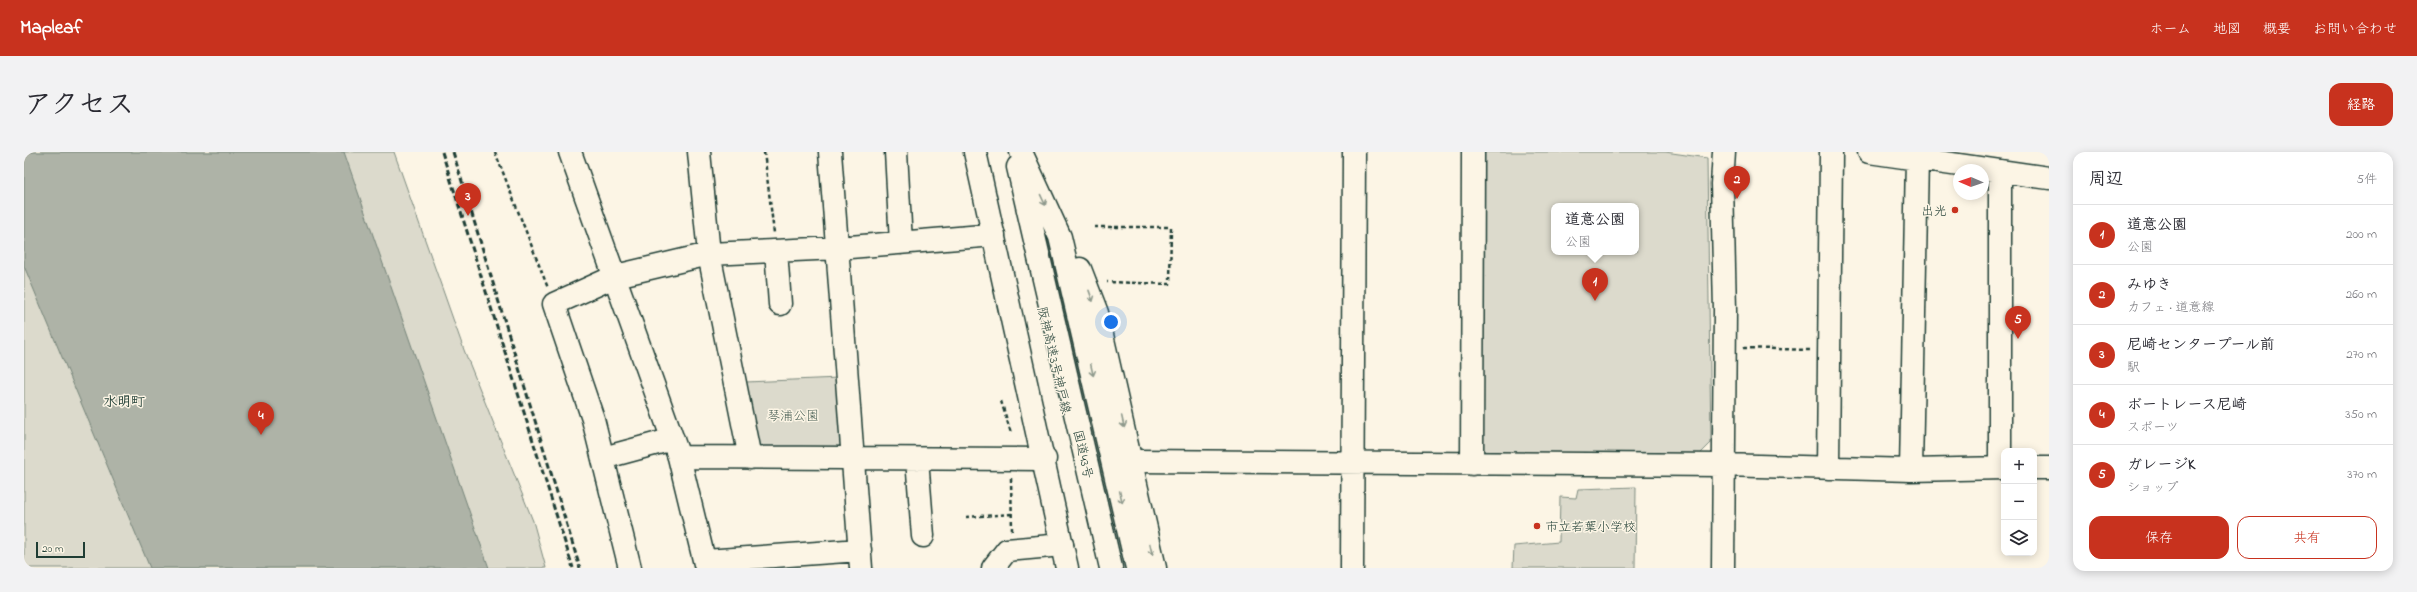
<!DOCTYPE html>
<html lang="ja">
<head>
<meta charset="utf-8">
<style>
  :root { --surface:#fff; --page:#f2f2f3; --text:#2b2b33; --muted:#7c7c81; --line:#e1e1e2; --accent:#c8321e }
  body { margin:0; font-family:"Indie Flower","Klee One",sans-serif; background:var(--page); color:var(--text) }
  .controls { position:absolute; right:12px; bottom:12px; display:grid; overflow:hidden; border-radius:8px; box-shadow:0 2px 10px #0003 }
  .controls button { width:36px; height:36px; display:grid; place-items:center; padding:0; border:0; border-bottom:1px solid var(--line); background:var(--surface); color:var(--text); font:20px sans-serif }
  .compass { position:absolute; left:1929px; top:12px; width:36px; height:36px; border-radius:50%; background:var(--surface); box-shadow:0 2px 10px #0003; rotate:272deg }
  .scale { position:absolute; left:12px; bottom:10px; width:49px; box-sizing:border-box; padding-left:4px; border:2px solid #1f3d34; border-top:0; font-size:11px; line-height:14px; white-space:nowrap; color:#1f3d34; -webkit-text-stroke:3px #fcf5e5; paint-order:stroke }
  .you { position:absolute; left:1087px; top:170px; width:14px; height:14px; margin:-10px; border:3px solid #fff; border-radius:50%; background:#1a73e8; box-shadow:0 0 0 6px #1a73e833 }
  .badge { display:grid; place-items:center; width:26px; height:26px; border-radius:50%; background:var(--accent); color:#fff; font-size:13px; font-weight:700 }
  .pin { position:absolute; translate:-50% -33px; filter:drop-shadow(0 1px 2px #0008) }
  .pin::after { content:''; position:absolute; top:21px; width:14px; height:12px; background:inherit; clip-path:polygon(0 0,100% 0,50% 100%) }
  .popup { position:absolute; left:1527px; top:51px; width:88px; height:52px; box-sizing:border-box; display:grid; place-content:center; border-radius:8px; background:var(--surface); filter:drop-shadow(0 1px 3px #0005); font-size:13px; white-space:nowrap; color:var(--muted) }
  .popup b { font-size:15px; color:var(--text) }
  .popup::after { content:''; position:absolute; left:50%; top:100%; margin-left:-8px; border:8px solid transparent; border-top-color:var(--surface) }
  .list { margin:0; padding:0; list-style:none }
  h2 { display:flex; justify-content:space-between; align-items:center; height:52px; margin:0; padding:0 16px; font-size:17px }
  h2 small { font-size:13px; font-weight:400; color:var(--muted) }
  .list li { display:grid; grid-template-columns:26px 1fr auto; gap:12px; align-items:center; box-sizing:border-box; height:60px; padding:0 16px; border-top:1px solid var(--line) }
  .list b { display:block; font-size:15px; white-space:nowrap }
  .list p { margin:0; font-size:13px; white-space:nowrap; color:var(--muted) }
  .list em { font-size:13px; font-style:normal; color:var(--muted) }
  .actions { display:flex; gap:8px; padding:12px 16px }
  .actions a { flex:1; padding:9px 0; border:1px solid var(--accent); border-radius:12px; text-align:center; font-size:14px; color:var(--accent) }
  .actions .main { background:var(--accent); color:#fff }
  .icon { flex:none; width:22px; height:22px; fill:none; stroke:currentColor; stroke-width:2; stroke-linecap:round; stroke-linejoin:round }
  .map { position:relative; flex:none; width:2025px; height:416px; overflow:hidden; border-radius:12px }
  header { display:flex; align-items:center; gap:24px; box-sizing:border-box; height:56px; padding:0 20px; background:var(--accent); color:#fff }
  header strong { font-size:19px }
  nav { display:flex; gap:22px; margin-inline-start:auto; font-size:14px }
  .intro { display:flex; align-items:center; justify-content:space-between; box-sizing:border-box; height:96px; padding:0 24px }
  h1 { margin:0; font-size:28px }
  .button { padding:10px 18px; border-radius:12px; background:var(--accent); color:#fff; font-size:14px; font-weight:700 }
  main { display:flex; gap:24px; padding:0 24px }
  aside { flex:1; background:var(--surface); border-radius:12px; box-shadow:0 2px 10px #0003 }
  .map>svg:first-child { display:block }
</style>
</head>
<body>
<header>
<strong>Mapleaf</strong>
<nav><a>ホーム</a><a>地図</a><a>概要</a><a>お問い合わせ</a></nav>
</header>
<div class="intro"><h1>アクセス</h1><a class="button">経路</a></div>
<main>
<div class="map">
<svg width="2025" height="416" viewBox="0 0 2025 416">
  <rect width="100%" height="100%" fill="#fcf5e5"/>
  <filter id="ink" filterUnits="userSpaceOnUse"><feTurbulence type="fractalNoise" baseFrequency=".025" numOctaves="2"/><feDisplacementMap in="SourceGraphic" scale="8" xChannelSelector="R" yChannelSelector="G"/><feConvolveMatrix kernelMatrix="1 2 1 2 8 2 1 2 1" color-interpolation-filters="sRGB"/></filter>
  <g filter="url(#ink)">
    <!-- green -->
    <path fill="#dcdacc" stroke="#7e8c80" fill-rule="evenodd" d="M0,0H370L440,198L509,369L522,416H0Z
      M1458,0H1641L1683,6L1687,291L1676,302L1455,301ZM1530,54H1612V100H1530Z
      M815,226L821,291L813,298L739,299L733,293L722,230Z
      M1612,335L1611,416H1489L1490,394L1535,390L1536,345L1552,346L1554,337Z"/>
    <!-- water -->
    <path fill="#aeb3a7" stroke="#758479" d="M0,0H320L465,416H126L0,114Z"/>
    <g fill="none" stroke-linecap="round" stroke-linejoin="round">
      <defs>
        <path id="minor" d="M546,0L655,305L682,416
          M675,0L685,102L726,306
          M806,0L837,416
          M872,0L877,91
          M1845,0L2025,26
          M1976,19V316
          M752,99L756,152
          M655,305L1021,307
          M579,306L649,287
          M893,307L899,384
          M1108,309L1699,313L1887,318L1980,316
          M1448,312L1449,0
          M1804,316L1807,0
          M2010,316H2025
          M1887,318L1893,6
          M681,409L836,398
          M606,416L569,267L530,152L592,124L685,102L814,96L970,83
          M969,416L983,398L1038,393
          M1328,416L1330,0
          M1699,416L1701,158L1698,32L1700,0"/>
        <path id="highway" d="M951,0L1043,416
          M997,0L1036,85L1113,416
          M994,15L1087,416
          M1056,117L1073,161L1131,416"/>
      </defs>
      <!-- minor casing -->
      <use href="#minor" stroke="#1f3d34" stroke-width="25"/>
      <!-- highway casing -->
      <use href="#highway" stroke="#1f3d34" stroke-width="25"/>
      <!-- path -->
      <path stroke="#1f3d34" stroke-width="2.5" stroke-dasharray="4 3" stroke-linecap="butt" d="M471,0L524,136
        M740,0L750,81
        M1070,75H1147L1146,132L1083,130
        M1719,196L1786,198
        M977,249L987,281
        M987,326L988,379
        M942,365L988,362"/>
      <!-- minor -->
      <use href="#minor" stroke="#fcf5e5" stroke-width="22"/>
      <!-- highway -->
      <use href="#highway" stroke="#fcf5e5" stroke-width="22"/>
      <!-- rail -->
      <path stroke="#1f3d34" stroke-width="3" stroke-dasharray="6 3" stroke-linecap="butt" d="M418,0L549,416
        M429,0L556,416"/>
    </g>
    <!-- one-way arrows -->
    <defs><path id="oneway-shaft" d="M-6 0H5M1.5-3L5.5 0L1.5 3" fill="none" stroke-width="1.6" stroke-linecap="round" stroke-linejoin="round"/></defs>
    <g stroke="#8e998c">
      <use href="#oneway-shaft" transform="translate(1019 48) rotate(65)"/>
      <use href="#oneway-shaft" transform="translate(1067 144) rotate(70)"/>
      <use href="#oneway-shaft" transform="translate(1068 218) rotate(77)"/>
      <use href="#oneway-shaft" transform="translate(1099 270) rotate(77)"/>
      <use href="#oneway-shaft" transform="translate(1097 345) rotate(77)"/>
      <use href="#oneway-shaft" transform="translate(1127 397) rotate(77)"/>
    </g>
  </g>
  <!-- markers -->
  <g fill="#c8321e" stroke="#fcf5e5" stroke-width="1.5">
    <circle cx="1931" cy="58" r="4"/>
    <circle cx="1513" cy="374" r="4"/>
  </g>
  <g text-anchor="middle" stroke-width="3" stroke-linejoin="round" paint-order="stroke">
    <!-- poi labels -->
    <g font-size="13" fill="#1f3d34" stroke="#fcf5e5" text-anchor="end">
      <text x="1923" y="63">出光</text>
      <text x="1521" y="379" text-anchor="start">市立若葉小学校</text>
    </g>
    <!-- street labels -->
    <g font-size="13" fill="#1f3d34" stroke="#fcf5e5">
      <text transform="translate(1031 208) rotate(77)" y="5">阪神高速3号神戸線</text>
      <text transform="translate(1060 302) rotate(77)" y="5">国道43号</text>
    </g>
    <!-- park labels -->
    <g font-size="13" fill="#455c52" stroke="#fcf5e5">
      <text x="769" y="268">琴浦公園</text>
    </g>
    <!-- neighbourhood labels -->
    <g font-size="14" font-weight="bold" fill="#1f3d34" stroke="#fcf5e5">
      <text x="100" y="254">水明町</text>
    </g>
  </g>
</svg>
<div class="controls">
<button>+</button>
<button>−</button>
<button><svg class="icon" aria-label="layers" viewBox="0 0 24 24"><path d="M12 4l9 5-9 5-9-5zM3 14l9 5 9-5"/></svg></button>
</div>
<svg class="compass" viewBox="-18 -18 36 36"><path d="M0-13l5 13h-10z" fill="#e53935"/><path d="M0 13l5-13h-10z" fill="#7c7c81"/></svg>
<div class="scale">20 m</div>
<div class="you"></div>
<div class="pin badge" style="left:1571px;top:149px">1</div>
<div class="popup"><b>道意公園</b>公園</div>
<div class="pin badge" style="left:1713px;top:47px">2</div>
<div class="pin badge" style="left:444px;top:64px">3</div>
<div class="pin badge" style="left:237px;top:283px">4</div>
<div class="pin badge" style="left:1994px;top:187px">5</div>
</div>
<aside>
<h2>周辺<small>5件</small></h2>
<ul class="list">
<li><span class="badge">1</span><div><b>道意公園</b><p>公園</p></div><em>200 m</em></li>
<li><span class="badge">2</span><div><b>みゆき</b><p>カフェ · 道意線</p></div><em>260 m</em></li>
<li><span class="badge">3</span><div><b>尼崎センタープール前</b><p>駅</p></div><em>270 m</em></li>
<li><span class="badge">4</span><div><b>ボートレース尼崎</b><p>スポーツ</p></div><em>350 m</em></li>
<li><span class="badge">5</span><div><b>ガレージK</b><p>ショップ</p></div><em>370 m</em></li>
</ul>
<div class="actions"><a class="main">保存</a><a>共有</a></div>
</aside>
</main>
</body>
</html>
